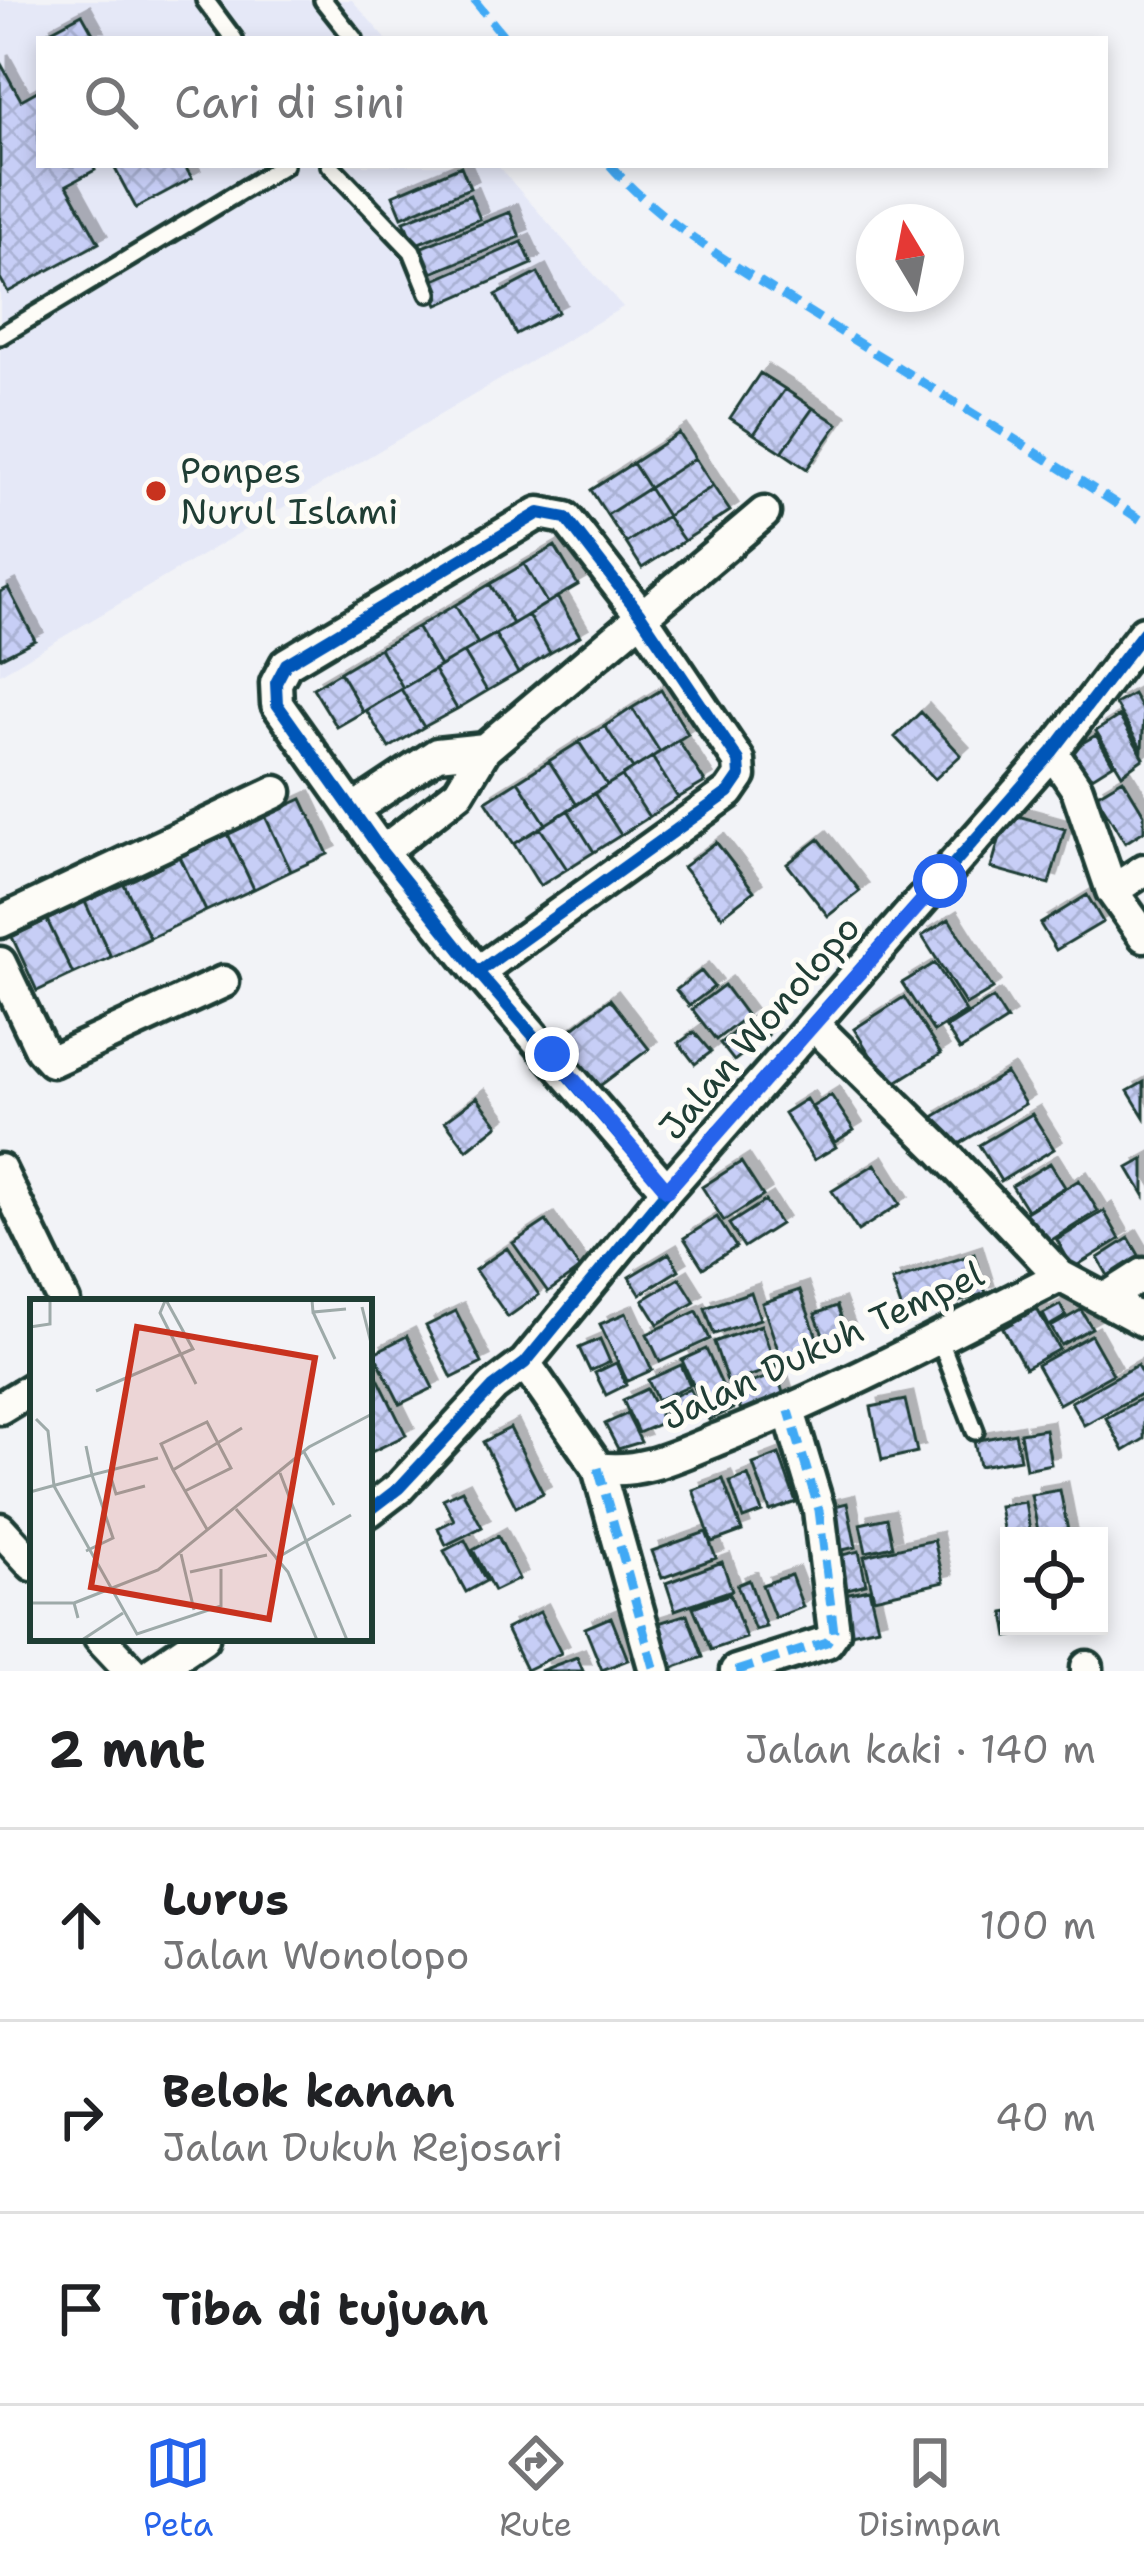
<!DOCTYPE html>
<html lang="id">
<head>
<meta charset="utf-8">
<style>
  :root { --surface:#fff; --page:#f6f6f6; --text:#202124; --muted:#757577; --line:#e0e0e0; --accent:#2563eb }
  body { margin:0; font-family:"Shantell Sans",sans-serif; background:var(--page); color:var(--text) }
  .controls { position:absolute; right:36px; bottom:36px; display:grid; overflow:hidden; border-radius:0px; box-shadow:0 6px 18px #0003 }
  .controls button { width:108px; height:108px; display:grid; place-items:center; padding:0; border:0; border-bottom:3px solid var(--line); background:var(--surface); color:var(--text); font:60px sans-serif }
  .compass { position:absolute; left:856px; top:204px; width:108px; height:108px; border-radius:50%; background:var(--surface); box-shadow:0 6px 18px #0003; rotate:350deg }
  .stop { position:absolute; width:36px; height:36px; margin:-27px; border:9px solid #2563eb; border-radius:50%; background:#fff }
  .stop.end { background:#2563eb; border-color:#fff; box-shadow:0 3px 12px #0008 }
  .list { margin:0; padding:0; list-style:none }
  h2 { display:flex; justify-content:space-between; align-items:center; height:156px; margin:0; padding:0 48px; font-size:51px }
  h2 small { font-size:39px; font-weight:400; color:var(--muted) }
  .list li { display:grid; grid-template-columns:78px 1fr auto; gap:36px; align-items:center; box-sizing:border-box; height:192px; padding:0 48px; border-top:3px solid var(--line) }
  .list b { display:block; font-size:45px; white-space:nowrap }
  .list p { margin:0; font-size:39px; white-space:nowrap; color:var(--muted) }
  .list em { font-size:39px; font-style:normal; color:var(--muted) }
  .icon { flex:none; width:66px; height:66px; fill:none; stroke:currentColor; stroke-width:2; stroke-linecap:round; stroke-linejoin:round }
  .map { position:relative; flex:none; width:1144px; height:1671px; overflow:hidden }
  .search { position:absolute; background:var(--surface); box-shadow:0 6px 18px #0003; left:36px; right:36px; top:36px; height:132px; display:flex; align-items:center; gap:30px; box-sizing:border-box; padding:0 42px; border-radius:0px; color:var(--muted); font-size:45px }
  .sheet { height:732px; background:var(--surface) }
  nav { display:flex; justify-content:space-around; align-items:center; box-sizing:border-box; height:168px; border-top:3px solid var(--line); background:var(--surface); font-size:33px; color:var(--muted) }
  nav a { display:grid; justify-items:center; gap:6px }
  nav .on { color:var(--accent) }
  .map>svg:first-child { display:block }
</style>
</head>
<body>
<div class="map">
<svg width="1144" height="1671" viewBox="0 0 1144 1671">
  <defs>
    <pattern id="building-cross-hatch" width="8" height="8" patternUnits="userSpaceOnUse" patternTransform="scale(3)"><rect width="8" height="8" fill="#c7cef6"/><path d="M0 0l8 8M0 8l8-8" fill="none" stroke="#aab2d4"/></pattern>
    <filter id="shadow"><feDropShadow dx="8" dy="-8" stdDeviation="0" flood-color="#0004"/></filter>
  </defs>
  <rect width="100%" height="100%" fill="#f2f3f7"/>
  <filter id="ink" filterUnits="userSpaceOnUse"><feTurbulence type="fractalNoise" baseFrequency=".00833" numOctaves="2"/><feDisplacementMap in="SourceGraphic" scale="24" xChannelSelector="R" yChannelSelector="G"/><feConvolveMatrix kernelMatrix="1 2 1 2 8 2 1 2 1" color-interpolation-filters="sRGB"/></filter>
  <g filter="url(#ink)">
    <!-- built -->
    <path fill="#e5e8f7" d="M0,0H352L386,39H39V165H497L623,307L0,674Z"/>
    <!-- building -->
    <path fill="url(#building-cross-hatch)" stroke="#1f3d34" stroke-width="3" filter="url(#shadow)" d="M82,14L96,39H45L43,35Z
      M0,62L21,100L39,90V165H93L95,170L67,185L99,243L8,292L0,278Z
      M113,165H184L192,178L136,208Z
      M461,166L470,188L402,217L393,195Z
      M470,195L480,219L414,245L404,221Z
      M510,212L520,237L427,275L417,249Z
      M522,242L532,264L438,305L428,283Z
      M538,273L558,312L516,334L496,295Z
      M760,373L785,389L754,434L730,418Z
      M785,389L813,408L782,452L754,434Z
      M813,408L838,424L807,469L782,452Z
      M679,433L695,458L649,488L633,463Z
      M695,458L713,486L667,516L649,488Z
      M633,463L649,488L607,515L591,490Z
      M713,486L730,511L684,541L667,516Z
      M649,488L667,516L626,543L607,515Z
      M667,516L684,541L642,568L626,543Z
      M555,546L578,585L547,603L524,564Z
      M524,564L547,603L513,624L490,584Z
      M490,584L513,624L478,644L455,605Z
      M8,588L35,640L0,658V592Z
      M557,597L580,636L550,653L528,615Z
      M455,605L478,644L440,666L417,627Z
      M528,615L550,653L518,673L495,634Z
      M417,627L440,666L403,688L380,648Z
      M495,634L518,673L487,691L464,652Z
      M380,648L403,688L363,712L340,672Z
      M464,652L487,691L457,709L434,670Z
      M434,670L457,709L424,727L401,689Z
      M340,672L363,712L337,727L313,688Z
      M401,689L424,727L389,748L366,710Z
      M661,690L688,734L660,752L632,708Z
      M1133,694L1144,713L1142,749L1115,704Z
      M632,708L660,752L633,769L605,726Z
      M921,712L961,755L935,779L895,737Z
      M1119,716L1144,758L1122,774L1096,731Z
      M605,726L633,769L607,785L579,742Z
      M1096,735L1113,764L1089,779L1072,749Z
      M678,740L705,782L678,798L652,757Z
      M579,742L607,785L577,805L549,761Z
      M652,757L678,798L649,817L622,776Z
      M549,761L577,805L546,824L518,781Z
      M622,776L649,817L621,835L594,793Z
      M1123,779L1144,814V831L1125,843L1096,795Z
      M518,781L546,824L514,844L486,801Z
      M594,793L621,835L594,852L568,810Z
      M302,799L328,854L291,871L265,816Z
      M568,810L594,852L567,869L540,828Z
      M1007,813L1065,829L1049,884L991,868Z
      M265,816L291,871L254,889L228,834Z
      M540,828L567,869L540,886L514,844Z
      M228,834L254,889L206,911L180,857Z
      M819,839L860,891L828,916L787,864Z
      M716,842L754,891L722,916L683,867Z
      M180,857L206,911L150,938L124,884Z
      M124,884L150,938L111,957L85,902Z
      M1087,895L1103,922L1056,950L1040,924Z
      M85,902L111,957L73,974L47,920Z
      M949,919L993,989L966,1005L922,936Z
      M47,920L73,974L37,991L12,937Z
      M935,963L966,1012L934,1032L902,983Z
      M701,971L714,987L689,1006L676,990Z
      M724,985L747,1016L716,1040L692,1009Z
      M904,997L941,1054L890,1086L854,1029Z
      M993,998L1007,1020L960,1050L946,1028Z
      M610,999L649,1049L593,1091L555,1042Z
      M754,1017L768,1035L734,1061L720,1043Z
      M694,1032L711,1052L695,1064L679,1043Z
      M1006,1073L1025,1104L949,1150L930,1119Z
      M1144,1082V1117L1128,1091Z
      M831,1095L854,1130L835,1142L812,1107Z
      M477,1097L498,1125L467,1150L445,1121Z
      M806,1099L836,1147L814,1160L784,1113Z
      M1032,1114L1054,1149L1001,1181L979,1145Z
      M1144,1159V1195L1128,1168Z
      M741,1162L763,1196L724,1221L702,1187Z
      M1050,1163L1065,1187L1027,1210L1012,1186Z
      M875,1164L900,1204L858,1231L832,1191Z
      M1079,1180L1098,1211L1042,1246L1023,1214Z
      M765,1201L780,1224L744,1247L729,1224Z
      M1104,1211L1120,1239L1073,1268L1057,1240Z
      M717,1217L736,1247L703,1268L684,1238Z
      M546,1221L580,1269L548,1292L513,1243Z
      M1129,1238L1143,1262L1111,1281L1098,1258Z
      M507,1248L539,1295L508,1317L475,1270Z
      M669,1253L679,1270L640,1294L629,1277Z
      M974,1254L986,1293L905,1319L892,1281Z
      M680,1278L695,1302L658,1324L643,1300Z
      M800,1290L824,1357L785,1370L762,1303Z
      M751,1292L760,1319L714,1334L705,1308Z
      M1060,1305L1066,1316L1049,1326L1043,1314Z
      M837,1306L850,1341L828,1348L815,1314Z
      M1037,1309L1059,1349L1025,1368L1003,1328Z
      M1081,1310L1092,1328L1061,1345L1051,1327Z
      M456,1311L482,1363L452,1378L426,1326Z
      M697,1311L710,1339L660,1362L647,1334Z
      M626,1313L652,1370L627,1381L600,1324Z
      M761,1325L776,1367L728,1384L714,1342Z
      M1091,1335L1113,1374L1059,1404L1037,1365Z
      M407,1336L433,1388L400,1404L374,1353Z
      M600,1339L610,1362L590,1371L579,1348Z
      M706,1349L733,1409L709,1420L682,1360Z
      M369,1360L406,1435L369,1453Z
      M616,1363L626,1385L606,1395L595,1373Z
      M681,1365L690,1385L657,1400L648,1380Z
      M1137,1365L1144,1378V1392L1084,1425L1071,1402Z
      M777,1374L785,1399L742,1414L733,1389Z
      M647,1389L663,1422L638,1433L623,1400Z
      M690,1389L700,1410L670,1423L661,1402Z
      M1144,1397V1439L1124,1451L1106,1418Z
      M905,1400L917,1452L882,1460L871,1407Z
      M627,1414L641,1442L618,1449L605,1424Z
      M510,1428L543,1493L516,1507L483,1442Z
      M1045,1429L1051,1464L1026,1469L1020,1433Z
      M1015,1433L1020,1459L979,1466L974,1441Z
      M779,1454L796,1502L770,1511L753,1464Z
      M748,1475L762,1512L743,1519L730,1482Z
      M723,1479L742,1531L712,1542L693,1490Z
      M462,1490L482,1527L446,1545L438,1528L454,1520L443,1499Z
      M1060,1490L1069,1536H1039L1031,1495Z
      M1025,1502L1031,1536H1009L1006,1546L999,1506Z
      M847,1503L856,1547L829,1553L823,1509Z
      M887,1518L893,1546L866,1552L860,1524Z
      M706,1532L716,1558L662,1578L652,1551Z
      M498,1536L519,1579L494,1591L473,1550Z
      M465,1540L486,1581L466,1592L444,1551Z
      M934,1540L944,1582L874,1598L864,1556Z
      M859,1551L866,1584L837,1592L829,1558Z
      M722,1562L732,1590L675,1610L666,1583Z
      M791,1575L803,1607L775,1618L762,1585Z
      M749,1580L766,1627L755,1630L737,1585Z
      M869,1589L878,1627L842,1635L834,1596Z
      M730,1594L746,1638L711,1650L693,1607Z
      M540,1612L561,1653L526,1670L506,1629Z
      M1009,1612V1626H1052V1629L1008,1637L1004,1613Z
      M687,1614L703,1657L664,1671L646,1627Z
      M611,1617L628,1660L602,1670L585,1628Z
      M577,1657L583,1671H540Z"/>
    <g fill="none" stroke-linecap="round" stroke-linejoin="round">
      <defs>
        <path id="lane" d="M205,0L234,39
          M323,0L354,39
          M330,165L412,251L429,293
          M0,336L284,165
          M939,1338L975,1431"/>
        <path id="street" d="M1052,752L1077,789L1112,891L1144,936
          M354,809L437,754L485,749
          M382,852L459,792L485,749L764,513
          M1112,891L1144,870
          M0,922L276,792
          M0,963L41,1049L52,1061L223,982
          M478,972L729,792L740,776L739,761L640,614L566,518L539,513L286,664L276,683L277,704L382,852L478,972L667,1190
          M815,1026L939,1148L1060,1276L1144,1321
          M0,1170L64,1302
          M1105,1299L1144,1274
          M525,1363L598,1468L655,1671
          M0,1408L33,1388
          M598,1468C642,1475 680,1454 721,1438C837,1393 948,1333 1060,1276
          M369,1511L399,1488L493,1387L525,1363L667,1190L1052,752L1144,632
          M0,1529L33,1565
          M100,1638L131,1671
          M154,1671L203,1638
          M736,1671L827,1642L834,1632L819,1510L789,1411
          M1087,1671V1667"/>
      </defs>
      <!-- lane casing -->
      <use href="#lane" stroke="#1f3d34" stroke-width="24"/>
      <!-- street casing -->
      <use href="#street" stroke="#1f3d34" stroke-width="39"/>
      <!-- lane -->
      <use href="#lane" stroke="#fdfcf7" stroke-width="15"/>
      <!-- street -->
      <use href="#street" stroke="#fdfcf7" stroke-width="30"/>
      <!-- quiet -->
      <path stroke="#3fa9f5" stroke-width="9" stroke-dasharray="18 9" stroke-linecap="butt" d="M474,0L506,39
        M610,165C663,226 741,269 809,312C920,382 1034,449 1144,522
        M598,1468L655,1671
        M736,1671L827,1642L834,1632L819,1510L789,1411"/>
      <defs>
        <path id="cycleway" d="M478,972L729,792L740,776L739,761L640,614L566,518L539,513L286,664L276,683L277,704L382,852L478,972L667,1190
          M369,1511L399,1488L493,1387L525,1363L667,1190L1052,752L1144,632"/>
      </defs>
      <!-- cycleway casing -->
      <use href="#cycleway" stroke="#fdfcf7" stroke-width="20"/>
      <!-- cycleway -->
      <use href="#cycleway" stroke="#0057b8" stroke-width="12"/>
    </g>
  </g>
  <g fill="none" stroke-linecap="round" stroke-linejoin="round" filter="url(#ink)">
    <!-- route -->
    <path stroke="#2563eb" stroke-width="15" d="M552,1054L667,1190L940,881"/>
  </g>
  <!-- markers -->
  <circle fill="#c8321e" stroke="#fdfcf7" stroke-width="4.5" cx="156" cy="491" r="12"/>
  <g text-anchor="middle" stroke-width="10" stroke-linejoin="round" paint-order="stroke">
    <!-- poi labels -->
    <g font-size="36" fill="#1f3d34" stroke="#fdfcf7" text-anchor="start">
      <text x="180" y="483">Ponpes<tspan x="180" dy="41">Nurul Islami</tspan></text>
    </g>
    <!-- street labels -->
    <g font-size="36" fill="#1f3d34" stroke="#fdfcf7">
      <text transform="translate(759 1027) rotate(-49)" y="13">Jalan Wonolopo</text>
      <text transform="translate(822 1345) rotate(-25)" y="13">Jalan Dukuh Tempel</text>
    </g>
  </g>
  <!-- overview -->
  <g transform="translate(30 1299)">
    <rect width="342" height="342" fill="#f2f3f7"/>
    <path fill="none" stroke="#9eaaa9" stroke-width="3" d="M282,1L283,13L316,10M135,2L130,14L166,85M332,8L342,48M283,13L305,60M0,28L20,25V1M66,92L163,50L136,1M6,120L18,132L24,187L107,335L191,307V270M56,147L62,176L128,159M274,153L304,206M143,171L212,129M79,172L86,195L115,187M250,174L278,247M155,192L201,169L177,123L131,145L143,171L155,192L178,232M0,193L62,176L83,239L56,252M206,210L258,273L287,341M278,247L317,341M151,255L164,311M245,260L321,216M160,273L237,256M0,304H44M48,319L44,304L128,271L279,148L342,115M52,341L93,314"/>
    <path fill="#c8321e" fill-opacity="0.15" stroke="#c8321e" stroke-width="6" d="M107,28L285,59L239,320L61,288Z"/>
    <rect width="342" height="342" fill="none" stroke="#1f3d34" stroke-width="6"/>
  </g>
</svg>
<div class="controls">
<button><svg class="icon" aria-label="locate" viewBox="0 0 24 24"><circle cx="12" cy="12" r="6"/><path d="M12 2v4M12 18v4M2 12h4M18 12h4"/></svg></button>
</div>
<svg class="compass" viewBox="-18 -18 36 36"><path d="M0-13l5 13h-10z" fill="#e53935"/><path d="M0 13l5-13h-10z" fill="#757577"/></svg>
<div class="stop" style="left:940px;top:881px"></div>
<div class="stop end" style="left:552px;top:1054px"></div>
<div class="search"><svg class="icon" aria-label="search" viewBox="0 0 24 24"><circle cx="10" cy="10" r="6"/><path d="M15 15l6 6"/></svg>Cari di sini</div>
</div>
<section class="sheet">
<h2>2 mnt<small>Jalan kaki · 140 m</small></h2>
<ul class="list">
<li><svg class="icon" aria-label="ahead" viewBox="0 0 24 24"><path d="M12 20V5M6 11l6-6 6 6"/></svg><div><b>Lurus</b><p>Jalan Wonolopo</p></div><em>100 m</em></li>
<li><svg class="icon" aria-label="right" viewBox="0 0 24 24"><path d="M7 20v-9h11M14 6l5 5-5 5"/></svg><div><b>Belok kanan</b><p>Jalan Dukuh Rejosari</p></div><em>40 m</em></li>
<li><svg class="icon" aria-label="arrive" viewBox="0 0 24 24"><path d="M6 21V4h12l-3 4 3 4H6"/></svg><div><b>Tiba di tujuan</b></div></li>
</ul>
</section>
<nav>
<a class="on"><svg class="icon" aria-label="map" viewBox="0 0 24 24"><path d="M3 6l6-2 6 2 6-2v14l-6 2-6-2-6 2zM9 4v14M15 6v14"/></svg>Peta</a>
<a><svg class="icon" aria-label="directions" viewBox="0 0 24 24"><path d="M12 3l9 9-9 9-9-9zM9 14v-3h6M13 9l2 2-2 2"/></svg>Rute</a>
<a><svg class="icon" aria-label="saved" viewBox="0 0 24 24"><path d="M7 4h10v16l-5-4-5 4z"/></svg>Disimpan</a>
</nav>
</body>
</html>
